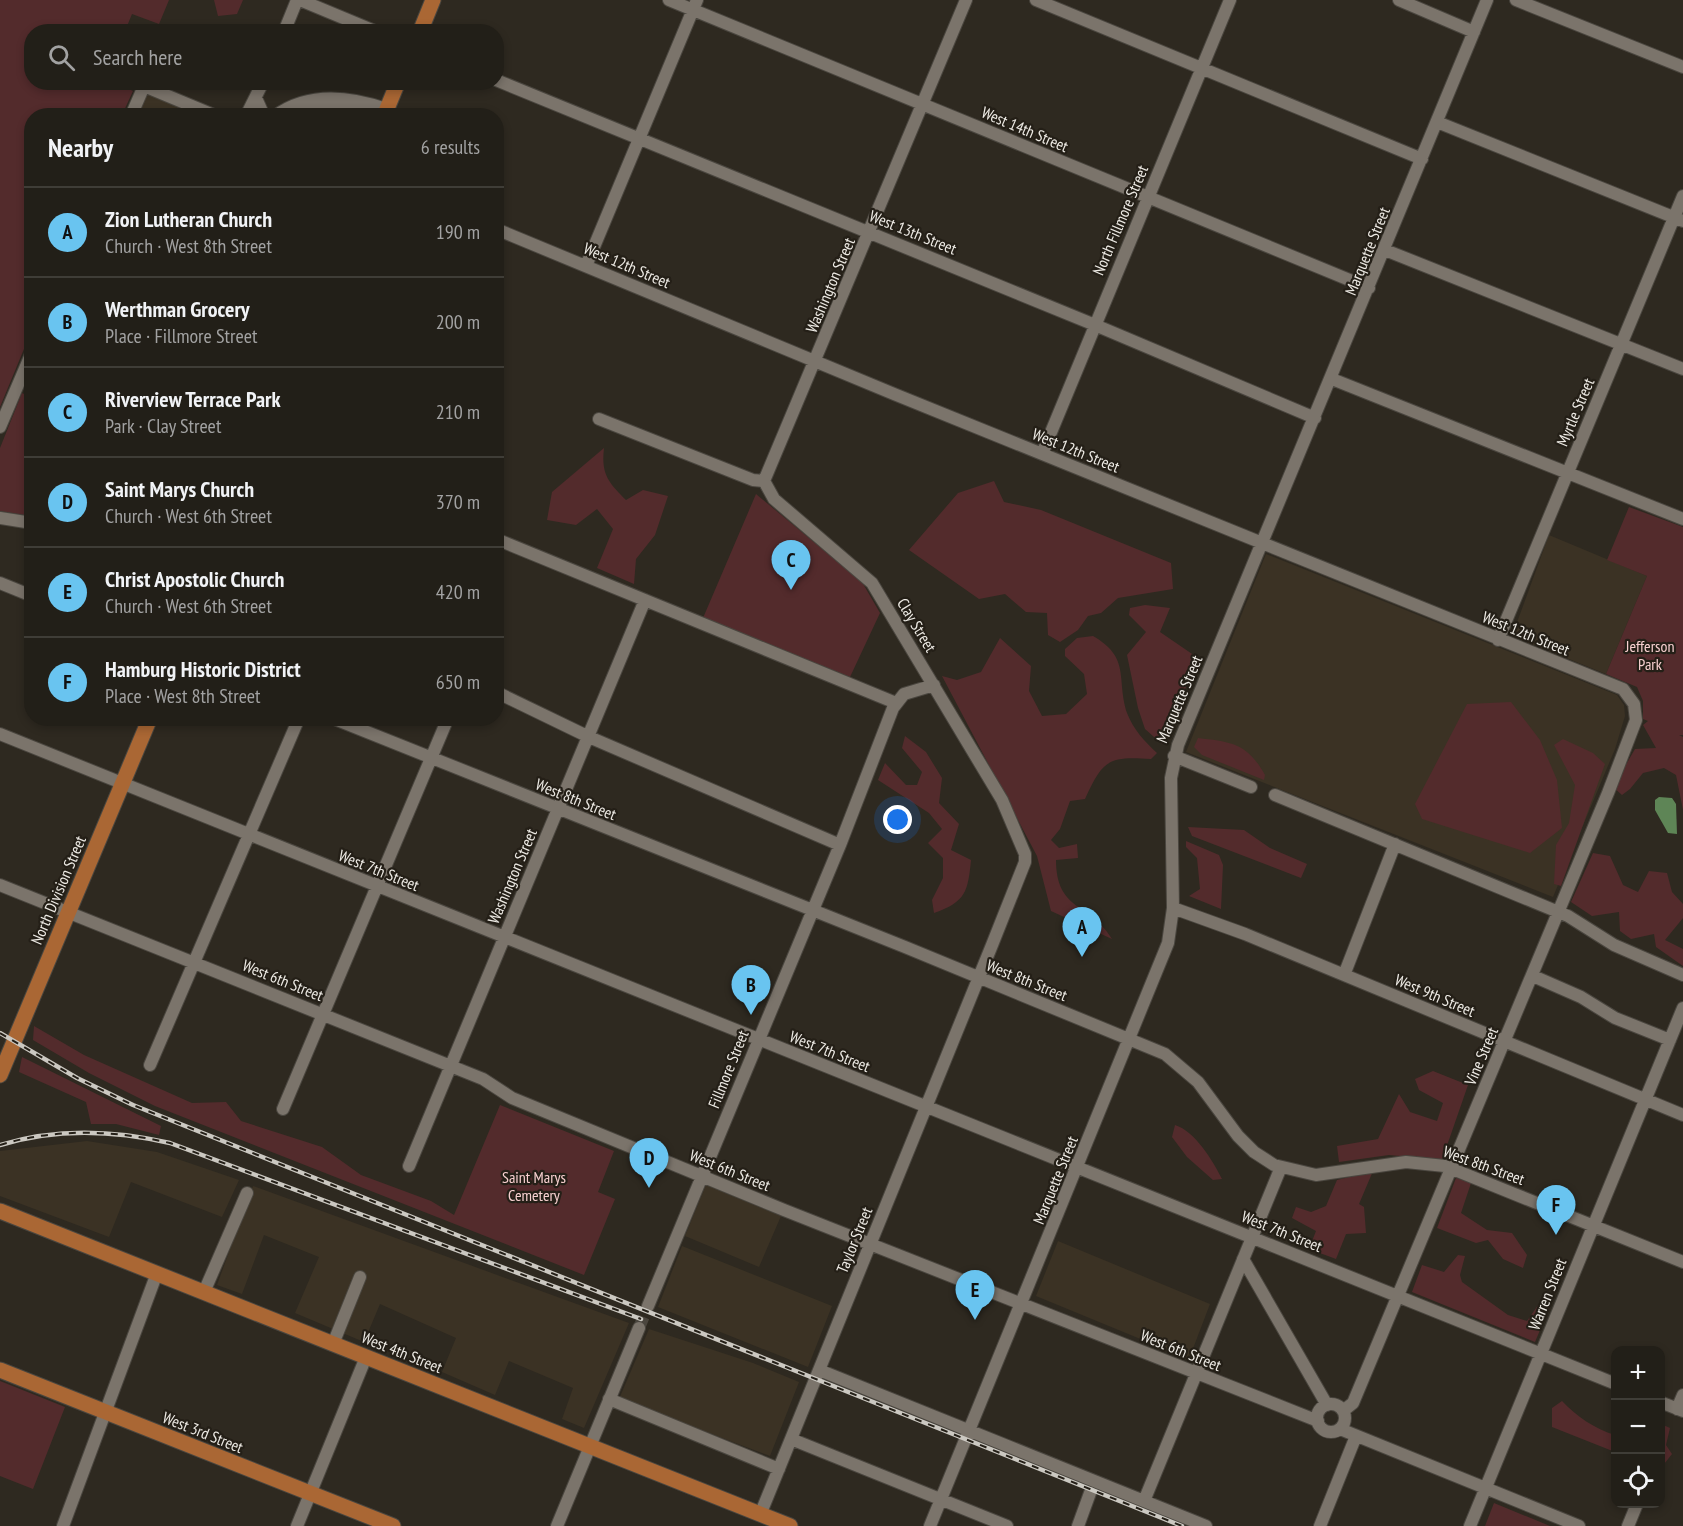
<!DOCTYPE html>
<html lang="en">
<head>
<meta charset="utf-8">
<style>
  :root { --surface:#221f18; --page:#2e2c25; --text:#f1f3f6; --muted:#a2a2a2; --line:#3f3d37; --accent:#69c4f0 }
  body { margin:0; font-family:"PT Sans Narrow",sans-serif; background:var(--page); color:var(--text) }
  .controls { position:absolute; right:18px; bottom:18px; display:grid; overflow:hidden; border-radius:12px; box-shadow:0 3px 9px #0003 }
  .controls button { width:54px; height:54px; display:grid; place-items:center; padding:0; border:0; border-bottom:2px solid var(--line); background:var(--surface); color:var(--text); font:30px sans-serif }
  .you { position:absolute; left:898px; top:820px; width:21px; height:21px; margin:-15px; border:4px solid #fff; border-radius:50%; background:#1a73e8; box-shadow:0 0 0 9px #1a73e833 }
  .badge { display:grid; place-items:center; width:39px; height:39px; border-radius:50%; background:var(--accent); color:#111; font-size:20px; font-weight:700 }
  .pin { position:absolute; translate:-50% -50px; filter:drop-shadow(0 2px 3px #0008) }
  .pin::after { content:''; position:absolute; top:32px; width:21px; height:18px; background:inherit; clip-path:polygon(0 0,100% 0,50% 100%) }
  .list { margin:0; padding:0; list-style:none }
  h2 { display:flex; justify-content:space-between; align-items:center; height:78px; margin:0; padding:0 24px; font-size:26px }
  h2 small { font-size:20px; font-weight:400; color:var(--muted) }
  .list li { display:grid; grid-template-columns:39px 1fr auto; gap:18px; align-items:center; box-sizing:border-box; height:90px; padding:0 24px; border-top:2px solid var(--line) }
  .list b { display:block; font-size:22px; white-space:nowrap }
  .list p { margin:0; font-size:20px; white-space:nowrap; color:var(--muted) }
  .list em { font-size:20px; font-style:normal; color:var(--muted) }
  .icon { flex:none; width:33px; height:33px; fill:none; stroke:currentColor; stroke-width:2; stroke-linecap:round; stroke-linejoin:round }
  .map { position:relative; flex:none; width:1683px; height:1526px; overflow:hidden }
  .search { position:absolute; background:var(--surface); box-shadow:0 3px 9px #0003; left:24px; top:24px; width:480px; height:66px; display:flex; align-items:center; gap:15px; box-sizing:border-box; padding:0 21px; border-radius:24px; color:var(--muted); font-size:22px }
  .panel { position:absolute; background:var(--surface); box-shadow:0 3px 9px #0003; left:24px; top:108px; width:480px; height:618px; border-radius:24px }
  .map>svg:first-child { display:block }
</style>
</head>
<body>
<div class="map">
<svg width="1683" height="1526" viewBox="0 0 1683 1526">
  <rect width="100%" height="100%" fill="#2e2920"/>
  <!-- built -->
  <path fill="#3b3224" d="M145,93L199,116H136Z
    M1549,535L1647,576L1606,674L1512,636Z
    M1266,554L1617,695L1624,705L1625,716L1615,749L1553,897L1186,752Z
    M87,1141L157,1152L239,1180L222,1217L131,1182L109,1237L0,1196V1151Z
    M706,1185L781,1216L759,1267L685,1236Z
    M253,1186L629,1323L584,1428L562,1419L573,1388L509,1361L495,1395L442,1372L456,1338L380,1304L364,1342L295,1313L319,1257L264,1235L242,1294L217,1285Z
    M1058,1241L1210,1304L1189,1359L1036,1296Z
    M682,1246L832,1306L808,1367L658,1307Z
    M649,1329L753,1363L799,1382L770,1456L619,1399Z"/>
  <!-- green -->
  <path fill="#532b2c" d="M0,0H169L159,24L132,14L125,31L32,32V82L115,83L133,91L122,115L32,116L31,332L0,407Z
    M214,0H243L237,14L218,16Z
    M22,393L31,397V516L0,511V448Z
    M604,448C601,474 608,482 626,500L643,490L668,496L655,535L636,559L634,584L597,568L613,529L597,509L576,525L547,520L552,492Z
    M994,481L1004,502L1041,510L1171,563L1173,589L1118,598L1101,613L1088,616L1078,630L1060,642L1048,635L1047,613L1026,612L1005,594L979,599L909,550L958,493Z
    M756,494L862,582L880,613L850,677L703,618Z
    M1629,507L1683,527V735H1679L1683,737V810L1676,775L1664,768L1643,773L1630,789L1622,795L1613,787L1635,749L1656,748L1643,725L1648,721L1643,719V701L1637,687L1606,674L1647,576L1607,560Z
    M1145,605L1170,608L1160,632L1198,658L1162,744L1145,729L1138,708L1127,655L1146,632L1129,615L1130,608Z
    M1093,636C1131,658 1116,678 1127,713C1133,729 1145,742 1157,753L1151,759C1108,756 1103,760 1085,799L1070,801L1060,829L1051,840L1059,848L1077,844L1078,858L1056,860C1056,912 1091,903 1112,939L1051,911L1037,856L942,676L957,680L981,672L1000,638L1031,666L1029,691L1042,716L1066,714L1087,694L1084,674L1065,656V649L1077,638Z
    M1511,702L1540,740L1557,780L1562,828L1530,853L1422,819L1415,804L1467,704Z
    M905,736L926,752L942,778L939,803L959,824L951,850L971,860C968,891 966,902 934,913L932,900L943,878V858L928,843L942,829L929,813L878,780L885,763L906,785H917L922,772L902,748Z
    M1198,738C1232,742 1247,743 1265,775L1264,780L1202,755L1194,747Z
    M1563,739L1593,753L1605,764L1561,886L1554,884L1556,845L1569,823L1575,785L1554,745Z
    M1188,827L1244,830L1270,848L1307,864L1301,878L1192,836Z
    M1186,841L1219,855L1223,865L1221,909L1189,896L1200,889L1197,858L1186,847Z
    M1593,853L1610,856L1623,885L1638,892L1649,871L1667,873L1672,892L1683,904V918L1665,940L1683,949V966L1656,947L1654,934L1631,939L1620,931L1619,912L1592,916L1571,902Z
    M34,1026L84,1055L192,1103L226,1102L241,1121L322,1147L361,1175L431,1201L454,1215L500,1105L614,1151L598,1192L615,1199L584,1275L155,1106L89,1073L33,1040Z
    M22,1057L161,1126L159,1135L116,1124H91L86,1102L19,1072Z
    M1433,1071L1468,1085L1442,1160L1389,1155L1339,1162L1337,1146L1378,1139L1399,1094L1410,1112L1437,1121L1443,1103L1419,1090L1415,1079Z
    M1175,1125C1195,1131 1213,1161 1222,1179L1213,1180L1187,1157L1172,1137Z
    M1373,1171L1359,1204L1364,1207L1366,1233L1346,1234L1336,1259L1309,1249L1316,1231L1292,1218L1296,1207L1311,1212L1326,1206L1337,1180Z
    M1456,1178L1471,1183L1461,1213L1487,1230L1512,1233L1527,1255L1523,1268L1503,1259L1488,1240L1476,1243L1437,1228Z
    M1458,1255L1465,1256L1460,1275L1462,1282L1508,1315L1527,1321L1541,1301L1551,1304L1535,1342L1412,1292L1422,1265L1444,1272Z
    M0,1381L65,1407L33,1489L0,1476Z
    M1562,1401C1576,1416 1595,1429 1615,1435V1452L1552,1427V1408Z
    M1661,1424L1670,1428L1666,1445L1672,1454L1661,1468Z
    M1494,1503L1550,1526H1485Z"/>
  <!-- water -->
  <path fill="#5e8556" d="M1659,797L1672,798L1676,804L1677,834L1668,833L1655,810V800Z"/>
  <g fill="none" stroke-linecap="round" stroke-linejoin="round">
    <!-- minor-tunnel -->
    <path stroke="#4b463e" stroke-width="12" stroke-dasharray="12 6" stroke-linecap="butt" d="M639,1328L648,1306"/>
    <defs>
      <path id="minor" d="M300,0L377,32
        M669,0L1369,288
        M1036,0L1422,159
        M1399,0L1474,32
        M1516,0L1683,67
        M284,32L297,0
        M496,80L1095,325L1315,418
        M256,98L264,116
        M131,116L144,86L216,116
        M246,116L263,82
        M275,116C309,91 349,96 386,109
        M296,116C321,104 349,104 375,116
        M1437,122L1683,221
        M496,229L894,394L1623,689L1634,704L1636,720L1608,793L1353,1403L1343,1411
        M1385,250L1683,369
        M586,266L697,0
        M1332,379L1683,519
        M599,419L753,480L764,481
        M0,427L32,352
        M1042,454L1230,0
        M764,481L966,0
        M0,518L32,523
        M496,539L896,703
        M0,583L32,596
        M1498,640L1683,196
        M496,692L589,737L840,845
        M332,718L905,947L1165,1054L1198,1082L1238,1136L1254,1152L1274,1165L1316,1175L1406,1162L1445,1166L1683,1262
        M0,734L1616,1384
        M1174,756L1251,787
        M1275,795L1568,916L1614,945L1683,975
        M0,885L483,1079L512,1098L784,1210L1318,1421
        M1173,908L1245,934L1683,1115
        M1344,975L1395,844
        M1533,976L1581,997L1615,1018L1670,1040
        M150,1065L299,718
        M283,1109L448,718
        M409,1166L645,600
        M1243,1259L1327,1405
        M204,1292L247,1193
        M648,1306L840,845L893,708L904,694L934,685
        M333,1344L360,1277
        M819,1370L1206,1526
        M609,1399L779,1469
        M1660,1402L1683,1411
        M1317 1418a14 14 0 1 1 28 0a14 14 0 1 1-28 0Z
        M1677,1409L1683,1395
        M1340,1429L1579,1526
        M791,1439L1007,1526
        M1144,1501L1281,1167
        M760,1515L992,945L1025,862V854L1002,800L872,583L774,499L764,481
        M63,1526L157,1273
        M297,1526L366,1357
        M557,1526L639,1328
        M930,1526L1168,943L1173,908L1171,778L1178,745L1487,0
        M1078,1526L1090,1493
        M1320,1526L1356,1436
        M1470,1526L1683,1008
        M1628,1526L1637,1504"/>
      <path id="major" d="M420,32L433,0
        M384,116L398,82
        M0,1075L150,718
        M0,1211L790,1526
        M0,1370L393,1526"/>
    </defs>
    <!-- minor casing -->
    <use href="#minor" stroke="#4a463f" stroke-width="14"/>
    <!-- major casing -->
    <use href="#major" stroke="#4a463f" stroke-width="17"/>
    <!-- minor -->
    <use href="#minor" stroke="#7b746b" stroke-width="12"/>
    <!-- major -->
    <use href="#major" stroke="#aa6734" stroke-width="15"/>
    <defs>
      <path id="rail" d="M0,1033L77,1078L133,1105L1182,1526
        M0,1145C55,1128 114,1130 170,1143L641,1319"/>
    </defs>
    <!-- rail casing -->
    <use href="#rail" stroke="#cbc8c1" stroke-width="4.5"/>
    <!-- rail -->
    <use href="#rail" stroke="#241f17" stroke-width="2" stroke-dasharray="7" stroke-linecap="butt"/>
  </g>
  <g text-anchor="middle" stroke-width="4.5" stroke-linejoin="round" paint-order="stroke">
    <!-- street labels -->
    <g font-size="16" fill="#eeebe5" stroke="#241f17">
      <text transform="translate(1025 129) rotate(23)" y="6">West 14th Street</text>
      <text transform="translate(1120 220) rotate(-67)" y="6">North Fillmore Street</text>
      <text transform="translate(913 232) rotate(22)" y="6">West 13th Street</text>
      <text transform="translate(1367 251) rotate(-68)" y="6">Marquette Street</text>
      <text transform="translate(627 265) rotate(23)" y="6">West 12th Street</text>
      <text transform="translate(830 285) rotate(-67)" y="6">Washington Street</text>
      <text transform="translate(1575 412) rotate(-67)" y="6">Myrtle Street</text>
      <text transform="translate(1076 450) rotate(22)" y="6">West 12th Street</text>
      <text transform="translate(917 625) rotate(59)" y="6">Clay Street</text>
      <text transform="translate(1526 633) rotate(22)" y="6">West 12th Street</text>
      <text transform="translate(1179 699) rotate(-67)" y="6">Marquette Street</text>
      <text transform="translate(576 799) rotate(22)" y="6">West 8th Street</text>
      <text transform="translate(379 870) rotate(22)" y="6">West 7th Street</text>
      <text transform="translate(512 876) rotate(-67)" y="6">Washington Street</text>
      <text transform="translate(58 890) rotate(-67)" y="6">North Division Street</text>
      <text transform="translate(283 980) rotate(22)" y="6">West 6th Street</text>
      <text transform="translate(1027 980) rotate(22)" y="6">West 8th Street</text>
      <text transform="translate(1435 995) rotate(23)" y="6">West 9th Street</text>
      <text transform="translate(830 1051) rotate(22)" y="6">West 7th Street</text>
      <text transform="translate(1481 1056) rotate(-67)" y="6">Vine Street</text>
      <text transform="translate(728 1069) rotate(-68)" y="6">Fillmore Street</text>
      <text transform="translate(1484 1165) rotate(20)" y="6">West 8th Street</text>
      <text transform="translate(730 1170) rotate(22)" y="6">West 6th Street</text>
      <text transform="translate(1055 1180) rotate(-68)" y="6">Marquette Street</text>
      <text transform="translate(1282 1231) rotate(22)" y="6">West 7th Street</text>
      <text transform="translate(854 1240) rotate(-68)" y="6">Taylor Street</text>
      <text transform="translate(1547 1294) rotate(-68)" y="6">Warren Street</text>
      <text transform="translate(1181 1350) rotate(22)" y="6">West 6th Street</text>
      <text transform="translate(402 1352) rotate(22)" y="6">West 4th Street</text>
      <text transform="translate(203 1432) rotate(22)" y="6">West 3rd Street</text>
    </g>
    <!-- park labels -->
    <g font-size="16" fill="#f8d0d0" stroke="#241f17">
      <text x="1650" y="652">Jefferson<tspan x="1650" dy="18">Park</tspan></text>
      <text x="534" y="1183">Saint Marys<tspan x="534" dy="18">Cemetery</tspan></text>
    </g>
  </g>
</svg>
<div class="controls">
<button>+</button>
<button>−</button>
<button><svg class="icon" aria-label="locate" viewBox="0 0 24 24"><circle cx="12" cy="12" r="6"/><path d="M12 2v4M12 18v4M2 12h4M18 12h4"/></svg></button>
</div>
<div class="you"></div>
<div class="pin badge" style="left:1082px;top:957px">A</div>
<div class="pin badge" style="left:751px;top:1015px">B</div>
<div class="pin badge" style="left:791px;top:590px">C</div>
<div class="pin badge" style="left:649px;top:1188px">D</div>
<div class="pin badge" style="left:975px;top:1320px">E</div>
<div class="pin badge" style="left:1556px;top:1235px">F</div>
<div class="search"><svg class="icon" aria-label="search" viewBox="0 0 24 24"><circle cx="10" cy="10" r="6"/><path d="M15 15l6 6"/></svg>Search here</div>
<section class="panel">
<h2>Nearby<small>6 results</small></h2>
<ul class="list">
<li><span class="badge">A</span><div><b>Zion Lutheran Church</b><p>Church · West 8th Street</p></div><em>190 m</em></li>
<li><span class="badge">B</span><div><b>Werthman Grocery</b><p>Place · Fillmore Street</p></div><em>200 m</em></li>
<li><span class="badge">C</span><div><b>Riverview Terrace Park</b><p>Park · Clay Street</p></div><em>210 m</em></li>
<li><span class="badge">D</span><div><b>Saint Marys Church</b><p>Church · West 6th Street</p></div><em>370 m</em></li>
<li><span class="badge">E</span><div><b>Christ Apostolic Church</b><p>Church · West 6th Street</p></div><em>420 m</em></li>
<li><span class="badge">F</span><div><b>Hamburg Historic District</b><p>Place · West 8th Street</p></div><em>650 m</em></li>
</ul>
</section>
</div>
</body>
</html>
